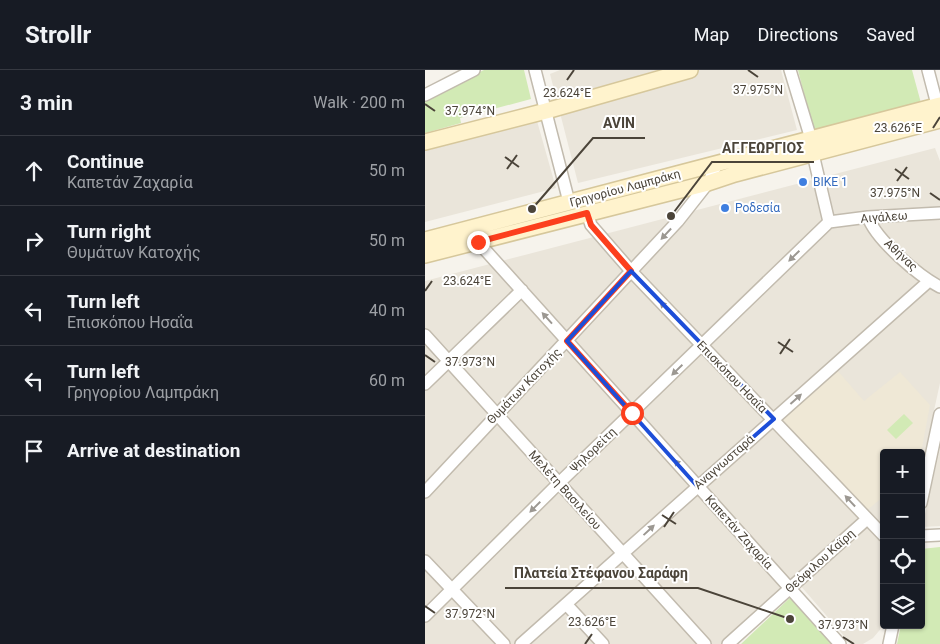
<!DOCTYPE html>
<html lang="en">
<head>
<meta charset="utf-8">
<style>
  :root { --surface:#171b24; --page:#20242c; --text:#f1f3f6; --muted:#9ea1a6; --line:#363941 }
  body { margin:0; font-family:Roboto,sans-serif; background:var(--page); color:var(--text) }
  .controls { position:absolute; right:15px; bottom:15px; display:grid; overflow:hidden; border-radius:5px; box-shadow:0 1px 4px #0004 }
  .controls button { width:45px; height:45px; display:grid; place-items:center; padding:0; border:0; border-bottom:1px solid var(--line); background:var(--surface); color:var(--text); font:25px sans-serif }
  .stop { position:absolute; width:15px; height:15px; margin:-11px; border:4px solid #fc3f1d; border-radius:50%; background:#fff }
  .stop.end { background:#fc3f1d; border-color:#fff; box-shadow:0 1px 5px #0008 }
  .list { margin:0; padding:0; list-style:none }
  h2 { display:flex; justify-content:space-between; align-items:center; height:65px; margin:0; padding:0 20px; font-size:21px }
  h2 small { font-size:16px; font-weight:400; color:var(--muted) }
  .list li { display:grid; grid-template-columns:32px 1fr auto; gap:15px; align-items:center; box-sizing:border-box; height:70px; padding:0 20px; border-top:1px solid var(--line) }
  .list b { display:block; font-size:19px; white-space:nowrap }
  .list p { margin:0; font-size:16px; white-space:nowrap; color:var(--muted) }
  .list em { font-size:16px; font-style:normal; color:var(--muted) }
  .icon { flex:none; width:28px; height:28px; fill:none; stroke:currentColor; stroke-width:2; stroke-linecap:round; stroke-linejoin:round }
  .map { position:relative; flex:none; width:515px; height:574px; overflow:hidden }
  header { display:flex; align-items:center; gap:30px; box-sizing:border-box; height:70px; padding:0 25px; background:var(--surface); border-bottom:1px solid var(--line) }
  header strong { font-size:24px }
  nav { display:flex; gap:28px; margin-inline-start:auto; font-size:18px }
  main { display:flex }
  aside { flex:1; background:var(--surface) }
  .map>svg:first-child { display:block }
</style>
</head>
<body>
<header>
<strong>Strollr</strong>
<nav><a>Map</a><a>Directions</a><a>Saved</a></nav>
</header>
<main>
<aside>
<h2>3 min<small>Walk · 200 m</small></h2>
<ul class="list">
<li><svg class="icon" aria-label="ahead" viewBox="0 0 24 24"><path d="M12 20V5M6 11l6-6 6 6"/></svg><div><b>Continue</b><p>Καπετάν Ζαχαρία</p></div><em>50 m</em></li>
<li><svg class="icon" aria-label="right" viewBox="0 0 24 24"><path d="M7 20v-9h11M14 6l5 5-5 5"/></svg><div><b>Turn right</b><p>Θυμάτων Κατοχής</p></div><em>50 m</em></li>
<li><svg class="icon" aria-label="left" viewBox="0 0 24 24"><path d="M17 20v-9H6M10 6l-5 5 5 5"/></svg><div><b>Turn left</b><p>Επισκόπου Ησαΐα</p></div><em>40 m</em></li>
<li><svg class="icon" aria-label="left" viewBox="0 0 24 24"><path d="M17 20v-9H6M10 6l-5 5 5 5"/></svg><div><b>Turn left</b><p>Γρηγορίου Λαμπράκη</p></div><em>60 m</em></li>
<li><svg class="icon" aria-label="arrive" viewBox="0 0 24 24"><path d="M6 21V4h12l-3 4 3 4H6"/></svg><div><b>Arrive at destination</b></div></li>
</ul>
</aside>
<div class="map">
<svg width="515" height="574" viewBox="0 0 515 574">
  <rect width="100%" height="100%" fill="#f6f3ec"/>
  <!-- residential -->
  <path fill="#eae5da" d="M135,0H356L372,60L153,113L125,4Z
    M112,51L131,118L0,152V81Z
    M510,78L515,91V313L496,400V383H459V555L448,568L438,574H426L368,507L296,574H0V211Z
    M515,379V456L497,457Z"/>
  <!-- education -->
  <path fill="#efe8d6" d="M412,300L439,331L475,302L505,335L496,383H459V426L440,442L356,348Z"/>
  <!-- green -->
  <path fill="#d2eab5" d="M59,0H99L106,29L35,48L36,53L0,63V25L25,16Z
    M373,0H487L496,33L388,60Z
    M479,344L488,353L471,369L462,360Z
    M515,477V574H472L476,555H496V479Z
    M368,525L410,574H316Z"/>
  <g fill="none" stroke-linecap="round" stroke-linejoin="round">
    <defs>
      <path id="street" d="M110,0L144,132
        M365,0L386,69
        M503,0L514,42
        M0,25L49,0
        M388,84L404,152
        M162,143L166,155L206,201L459,466
        M443,147C451,170 494,206 515,217
        M404,152L443,147L515,143
        M53,172L415,574
        M0,265L280,574
        M0,314L97,220
        M0,422L253,151L283,113L292,94
        M496,433L515,344
        M496,466L515,465
        M0,491L79,574
        M141,534L178,574
        M0,546L134,413L404,152
        M96,574L504,211
        M303,574L442,449
        M464,574L468,555"/>
      <path id="secondary" d="M0,72L121,41L265,0
        M0,170L515,35
        M0,185L283,113L310,104L515,50"/>
    </defs>
    <!-- street casing -->
    <use href="#street" stroke="#c2bbae" stroke-width="14"/>
    <!-- secondary casing -->
    <use href="#secondary" stroke="#d6c79b" stroke-width="18"/>
    <!-- street -->
    <use href="#street" stroke="#fff" stroke-width="11"/>
    <!-- secondary -->
    <use href="#secondary" stroke="#fff3cd" stroke-width="15"/>
  </g>
  <!-- one-way arrows -->
  <defs><path id="oneway-solid" d="M-6-.8H1V-3.2L6.5 0L1 3.2V.8H-6Z" transform="scale(1.25)"/></defs>
  <g fill="#9c9892">
    <use href="#oneway-solid" transform="translate(241 164) rotate(133)"/>
    <use href="#oneway-solid" transform="translate(369 186) rotate(136)"/>
    <use href="#oneway-solid" transform="translate(240 237) rotate(-133)"/>
    <use href="#oneway-solid" transform="translate(122 248) rotate(-132)"/>
    <use href="#oneway-solid" transform="translate(252 300) rotate(136)"/>
    <use href="#oneway-solid" transform="translate(371 329) rotate(-42)"/>
    <use href="#oneway-solid" transform="translate(254 395) rotate(-132)"/>
    <use href="#oneway-solid" transform="translate(425 431) rotate(-133)"/>
    <use href="#oneway-solid" transform="translate(110 437) rotate(135)"/>
    <use href="#oneway-solid" transform="translate(224 460) rotate(-43)"/>
  </g>
  <g fill="none" stroke-linecap="round" stroke-linejoin="round">
    <!-- route -->
    <path stroke="#fc3f1d" stroke-width="6" d="M53,172L162,143L166,155L206,201L142,271L207,343"/>
  </g>
  <!-- marked area -->
  <path fill="none" stroke="#1d4ed8" stroke-width="4" stroke-linejoin="round" d="M206,201L349,349L272,416L142,271Z"/>
  <!-- ticks -->
  <path fill="none" stroke="#4b4439" stroke-width="2" d="M323,0L333,7M142,10L149,0M0,34L10,41M508,58L515,47M80,87L94,97M82,99L92,85M470,99L484,109M472,111L482,97M505,123L515,130M0,221L7,211M353,272L368,282M355,284L365,269M0,285L10,292M237,445L251,454M239,457L249,442M0,536L10,543M418,567L429,574M160,574L167,564"/>
  <!-- markers -->
  <g fill="#3f7fe0" stroke="#fff" stroke-width="2">
    <circle cx="378" cy="112" r="5"/>
    <circle cx="300" cy="138" r="5"/>
  </g>
  <g text-anchor="middle" stroke-width="4" stroke-linejoin="round" paint-order="stroke">
    <!-- shop labels -->
    <g font-size="12" fill="#366cbe" stroke="#fff" text-anchor="start">
      <text x="388" y="116">BIKE 1</text>
      <text x="310" y="142">Ροδεσία</text>
    </g>
    <!-- street labels -->
    <g font-size="12" fill="#4b4439" stroke="#fff">
      <text transform="translate(200 118) rotate(-15)" y="4">Γρηγορίου Λαμπράκη</text>
      <text transform="translate(459 147) rotate(-4)" y="4">Αιγάλεω</text>
      <text transform="translate(476 185) rotate(43)" y="4">Αθήνας</text>
      <text transform="translate(307 307) rotate(46)" y="4">Επισκόπου Ησαΐα</text>
      <text transform="translate(99 316) rotate(-46)" y="4">Θυμάτων Κατοχής</text>
      <text transform="translate(168 380) rotate(-44)" y="4">Ψηλορείτη</text>
      <text transform="translate(299 392) rotate(-41)" y="4">Αναγνωσταρά</text>
      <text transform="translate(140 420) rotate(48)" y="4">Μελέτη Βασιλείου</text>
      <text transform="translate(314 462) rotate(48)" y="4">Καπετάν Ζαχαρία</text>
      <text transform="translate(395 491) rotate(-42)" y="4">Θεόφιλου Καϊρη</text>
    </g>
  </g>
  <g font-size="12" text-anchor="middle" fill="#4b4439" stroke="#fff" stroke-width="4" stroke-linejoin="round" paint-order="stroke">
    <text x="333" y="24">37.975°N</text>
    <text x="142" y="27">23.624°E</text>
    <text x="45" y="45">37.974°N</text>
    <text x="473" y="62">23.626°E</text>
    <text x="470" y="127">37.975°N</text>
    <text x="42" y="215">23.624°E</text>
    <text x="45" y="296">37.973°N</text>
    <text x="45" y="548">37.972°N</text>
    <text x="167" y="556">23.626°E</text>
    <text x="418" y="559">37.973°N</text>
  </g>
  <!-- callouts -->
  <path fill="none" stroke="#4b4439" stroke-width="2" d="M107 139L168 68H220M246 146L287 92H389M365 549L273 518H80"/>
  <g fill="#4b4439" stroke="#fff" stroke-width="2">
    <circle cx="107" cy="139" r="5"/>
    <circle cx="246" cy="146" r="5"/>
    <circle cx="365" cy="549" r="5"/>
  </g>
  <g font-size="14" text-anchor="middle" font-weight="bold" fill="#4b4439" stroke="#fff" stroke-width="4" stroke-linejoin="round" paint-order="stroke">
    <text x="194" y="58">AVIN</text>
    <text x="338" y="83">ΑΓ.ΓΕΩΡΓΙΟΣ</text>
    <text x="176" y="508">Πλατεία Στέφανου Σαράφη</text>
  </g>
</svg>
<div class="controls">
<button>+</button>
<button>−</button>
<button><svg class="icon" aria-label="locate" viewBox="0 0 24 24"><circle cx="12" cy="12" r="6"/><path d="M12 2v4M12 18v4M2 12h4M18 12h4"/></svg></button>
<button><svg class="icon" aria-label="layers" viewBox="0 0 24 24"><path d="M12 4l9 5-9 5-9-5zM3 14l9 5 9-5"/></svg></button>
</div>
<div class="stop" style="left:207px;top:343px"></div>
<div class="stop end" style="left:53px;top:172px"></div>
</div>
</main>
</body>
</html>
